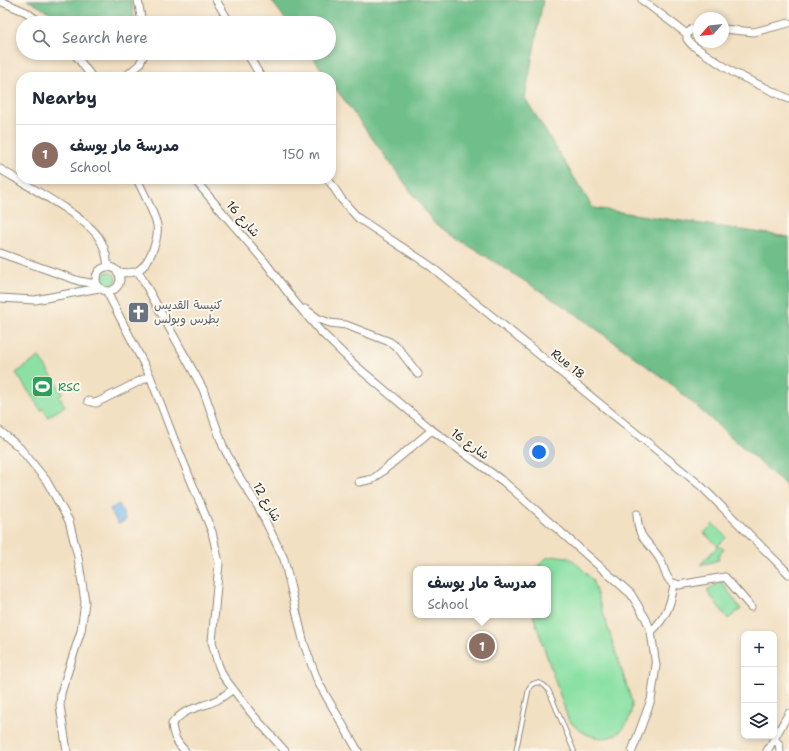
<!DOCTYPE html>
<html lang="en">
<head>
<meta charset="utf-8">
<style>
  :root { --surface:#fff; --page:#f6f6f7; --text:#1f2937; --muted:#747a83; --line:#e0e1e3; --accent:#b5179e }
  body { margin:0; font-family:"Shantell Sans","Playpen Sans Arabic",sans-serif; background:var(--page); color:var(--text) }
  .controls { position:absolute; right:12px; bottom:12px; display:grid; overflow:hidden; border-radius:8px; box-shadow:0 2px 6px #0003 }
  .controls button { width:36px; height:36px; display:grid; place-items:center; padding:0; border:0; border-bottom:1px solid var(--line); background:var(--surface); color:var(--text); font:20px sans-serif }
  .compass { position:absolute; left:693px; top:12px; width:36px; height:36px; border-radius:50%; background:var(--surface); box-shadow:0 2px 6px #0003; rotate:242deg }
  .you { position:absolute; left:539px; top:452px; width:14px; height:14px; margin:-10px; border:3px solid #fff; border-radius:50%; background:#1a73e8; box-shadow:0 0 0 6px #1a73e833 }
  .badge { display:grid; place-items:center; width:26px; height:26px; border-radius:50%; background:var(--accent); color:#fff; font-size:13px; font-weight:700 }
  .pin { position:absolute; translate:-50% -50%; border:2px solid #fff; box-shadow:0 1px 4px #0006 }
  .popup { position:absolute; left:413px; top:566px; width:138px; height:52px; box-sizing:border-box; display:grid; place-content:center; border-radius:8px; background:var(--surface); filter:drop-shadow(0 1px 3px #0005); font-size:13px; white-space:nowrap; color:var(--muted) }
  .popup b { font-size:15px; color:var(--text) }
  .popup::after { content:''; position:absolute; left:50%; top:100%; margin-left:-8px; border:8px solid transparent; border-top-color:var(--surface) }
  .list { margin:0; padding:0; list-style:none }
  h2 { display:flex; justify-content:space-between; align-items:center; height:52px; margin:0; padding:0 16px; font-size:17px }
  h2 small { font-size:13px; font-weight:400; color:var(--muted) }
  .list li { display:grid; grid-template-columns:26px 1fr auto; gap:12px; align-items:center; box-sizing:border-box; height:60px; padding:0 16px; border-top:1px solid var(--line) }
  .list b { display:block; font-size:15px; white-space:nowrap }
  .list p { margin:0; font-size:13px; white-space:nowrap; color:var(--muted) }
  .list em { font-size:13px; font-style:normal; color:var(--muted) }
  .icon { flex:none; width:22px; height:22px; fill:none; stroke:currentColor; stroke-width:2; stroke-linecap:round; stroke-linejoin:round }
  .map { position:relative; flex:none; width:789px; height:751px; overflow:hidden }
  .search { position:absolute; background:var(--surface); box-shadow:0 2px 6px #0003; left:16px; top:16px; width:320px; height:44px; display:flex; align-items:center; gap:10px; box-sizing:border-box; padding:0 14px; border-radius:22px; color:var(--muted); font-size:15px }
  .panel { position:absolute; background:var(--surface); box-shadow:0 2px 6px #0003; left:16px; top:72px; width:320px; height:112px; border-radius:16px }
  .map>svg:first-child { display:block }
</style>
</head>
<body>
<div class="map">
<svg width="789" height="751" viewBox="0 0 789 751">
  <rect width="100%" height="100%" fill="#fbf7ec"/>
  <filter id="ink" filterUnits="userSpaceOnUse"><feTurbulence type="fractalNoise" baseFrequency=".025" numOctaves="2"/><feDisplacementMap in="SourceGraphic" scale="8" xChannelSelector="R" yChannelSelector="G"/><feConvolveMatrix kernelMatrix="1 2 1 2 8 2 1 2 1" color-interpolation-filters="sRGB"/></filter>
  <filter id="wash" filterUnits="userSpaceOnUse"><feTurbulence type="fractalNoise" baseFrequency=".012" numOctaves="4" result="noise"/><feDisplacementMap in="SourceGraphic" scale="16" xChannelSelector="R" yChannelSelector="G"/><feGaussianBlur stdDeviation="0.9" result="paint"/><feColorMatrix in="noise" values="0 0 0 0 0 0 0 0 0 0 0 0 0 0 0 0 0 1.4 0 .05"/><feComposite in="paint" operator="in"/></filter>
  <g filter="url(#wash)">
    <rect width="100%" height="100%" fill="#f2e0c3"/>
    <!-- green -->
    <path fill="#8be1a4" stroke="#5b8668" d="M100 280a8 8 0 1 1 16 0a8 8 0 1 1-16 0Z
      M39,357L63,393L59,396L65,406L48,417L43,409L41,410L16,373Z
      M713,524L727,537L718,546L724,549L718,557L719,560L700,565L718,546L704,533Z
      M557,556L567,557L574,561L592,579L632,702C631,743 592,749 568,719L533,615H548V569H535L546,558Z
      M721,581L741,609L728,619L707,591Z"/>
    <!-- forest -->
    <path fill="#70bf8a" stroke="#4e755a" d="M27,0H131L135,23H93L90,20C76,30 41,7 27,0Z
      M271,0H543L525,98L593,208L789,237V488L671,384L576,314L434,223L331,82V77H327L310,53H329V23H288Z"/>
    <!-- water -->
    <path fill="#76b8eb" stroke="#50728b" d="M119,504L126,520L118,524L110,509Z"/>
  </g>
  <g filter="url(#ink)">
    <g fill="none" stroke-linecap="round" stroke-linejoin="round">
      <defs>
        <path id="lane" d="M516,751L529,688C535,679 544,683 549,691L574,751"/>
        <path id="street" d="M138,0L142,23
          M216,0L230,23
          M642,0L687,34
          M0,1L26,12L41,23
          M153,23L155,22
          M699,27L692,29L687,34V39L692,45L734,73L789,99
          M723,29L754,32L789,23
          M74,53L92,77
          M247,53L261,77
          M125,77L139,65L145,53
          M0,169C21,182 89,219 99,238C105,247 107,257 108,267
          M194,179L265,262L295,302L321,332L355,365L432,430L504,482L631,594L646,619L651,632L656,666L651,700L632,751
          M328,179L342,200L358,218L429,265L701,486L789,574
          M0,253L79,281L96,284
          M96 279a12 12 0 1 1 24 0a12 12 0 1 1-24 0Z
          M138,271L203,389L223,446L238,475L259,508L284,559L304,644L318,682L358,751
          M117,272C124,273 133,274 139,270C150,262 159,239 157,225C153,210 144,194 137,179
          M107,292L150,376L174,439L212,532L219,563L212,642L218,664L223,676L252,714L285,751
          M0,298L35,300L99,288
          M305,309L319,319L330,323L346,325L390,342L398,348L418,374
          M88,401L96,403L150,376
          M0,431L20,448L46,480L69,521L78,557L85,602L81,631L61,693L60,706L67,751
          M359,482L373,479L378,475L432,430
          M637,514C638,542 649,540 661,561C664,568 665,576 671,582L679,585L725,577L751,607
          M651,632C666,617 671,605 674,584
          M774,739L779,744L780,751
          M185,751C177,743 173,736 172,724C186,706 199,709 217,700C223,697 228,693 233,689
          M767,751L789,713"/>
      </defs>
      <!-- lane casing -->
      <use href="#lane" stroke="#8e8677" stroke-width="5.5"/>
      <!-- street casing -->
      <use href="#street" stroke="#8e8677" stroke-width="9"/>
      <!-- lane -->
      <use href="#lane" stroke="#fff" stroke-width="3.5"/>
      <!-- street -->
      <use href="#street" stroke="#fff" stroke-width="7"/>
    </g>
  </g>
  <!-- icons -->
  <defs>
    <symbol id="church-square" viewBox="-11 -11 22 22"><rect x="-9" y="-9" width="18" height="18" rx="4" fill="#6b7280" stroke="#fbf7ec"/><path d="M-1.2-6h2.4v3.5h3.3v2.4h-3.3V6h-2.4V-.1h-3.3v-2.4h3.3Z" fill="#fff"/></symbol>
    <symbol id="stadium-square" viewBox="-11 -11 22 22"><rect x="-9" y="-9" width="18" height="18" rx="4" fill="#2e9e5b" stroke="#fbf7ec"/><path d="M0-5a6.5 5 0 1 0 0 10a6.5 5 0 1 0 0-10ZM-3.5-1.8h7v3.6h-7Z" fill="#fff"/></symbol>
  </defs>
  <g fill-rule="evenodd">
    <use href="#church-square" x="126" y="300" width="25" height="25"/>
    <use href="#stadium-square" x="30" y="374" width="25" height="25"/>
  </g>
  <g text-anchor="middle" stroke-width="4" stroke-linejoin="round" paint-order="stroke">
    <!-- street labels -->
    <g font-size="12" fill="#2b2b2b" stroke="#fbf7ec">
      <text transform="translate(243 219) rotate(49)" y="4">شارع 16</text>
      <text transform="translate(568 364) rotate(39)" y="4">Rue 18</text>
      <text transform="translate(470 444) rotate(36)" y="4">شارع 16</text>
      <text transform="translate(267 502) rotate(60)" y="4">شارع 12</text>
    </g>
    <!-- worship labels -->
    <g font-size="12" fill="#5b616d" stroke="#fbf7ec" text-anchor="start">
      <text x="154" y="309">كنيسة القديس<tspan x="154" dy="14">بطرس وبولس</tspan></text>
    </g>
    <!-- leisure labels -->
    <g font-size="12" fill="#27864d" stroke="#fbf7ec" text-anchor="start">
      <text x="58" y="391">RSC</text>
    </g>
  </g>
</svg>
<div class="controls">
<button>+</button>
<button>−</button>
<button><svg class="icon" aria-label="layers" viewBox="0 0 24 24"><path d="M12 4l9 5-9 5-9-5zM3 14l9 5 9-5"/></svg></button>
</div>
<svg class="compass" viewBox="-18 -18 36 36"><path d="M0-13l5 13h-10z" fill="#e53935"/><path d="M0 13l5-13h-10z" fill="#747a83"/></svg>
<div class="you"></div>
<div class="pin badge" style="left:482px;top:646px;background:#8d6e63">1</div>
<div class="popup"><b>مدرسة مار يوسف</b>School</div>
<div class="search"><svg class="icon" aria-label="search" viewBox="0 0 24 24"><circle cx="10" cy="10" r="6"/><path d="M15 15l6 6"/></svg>Search here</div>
<section class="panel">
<h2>Nearby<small></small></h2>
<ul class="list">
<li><span class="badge" style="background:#8d6e63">1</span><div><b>مدرسة مار يوسف</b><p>School</p></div><em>150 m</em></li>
</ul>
</section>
</div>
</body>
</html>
